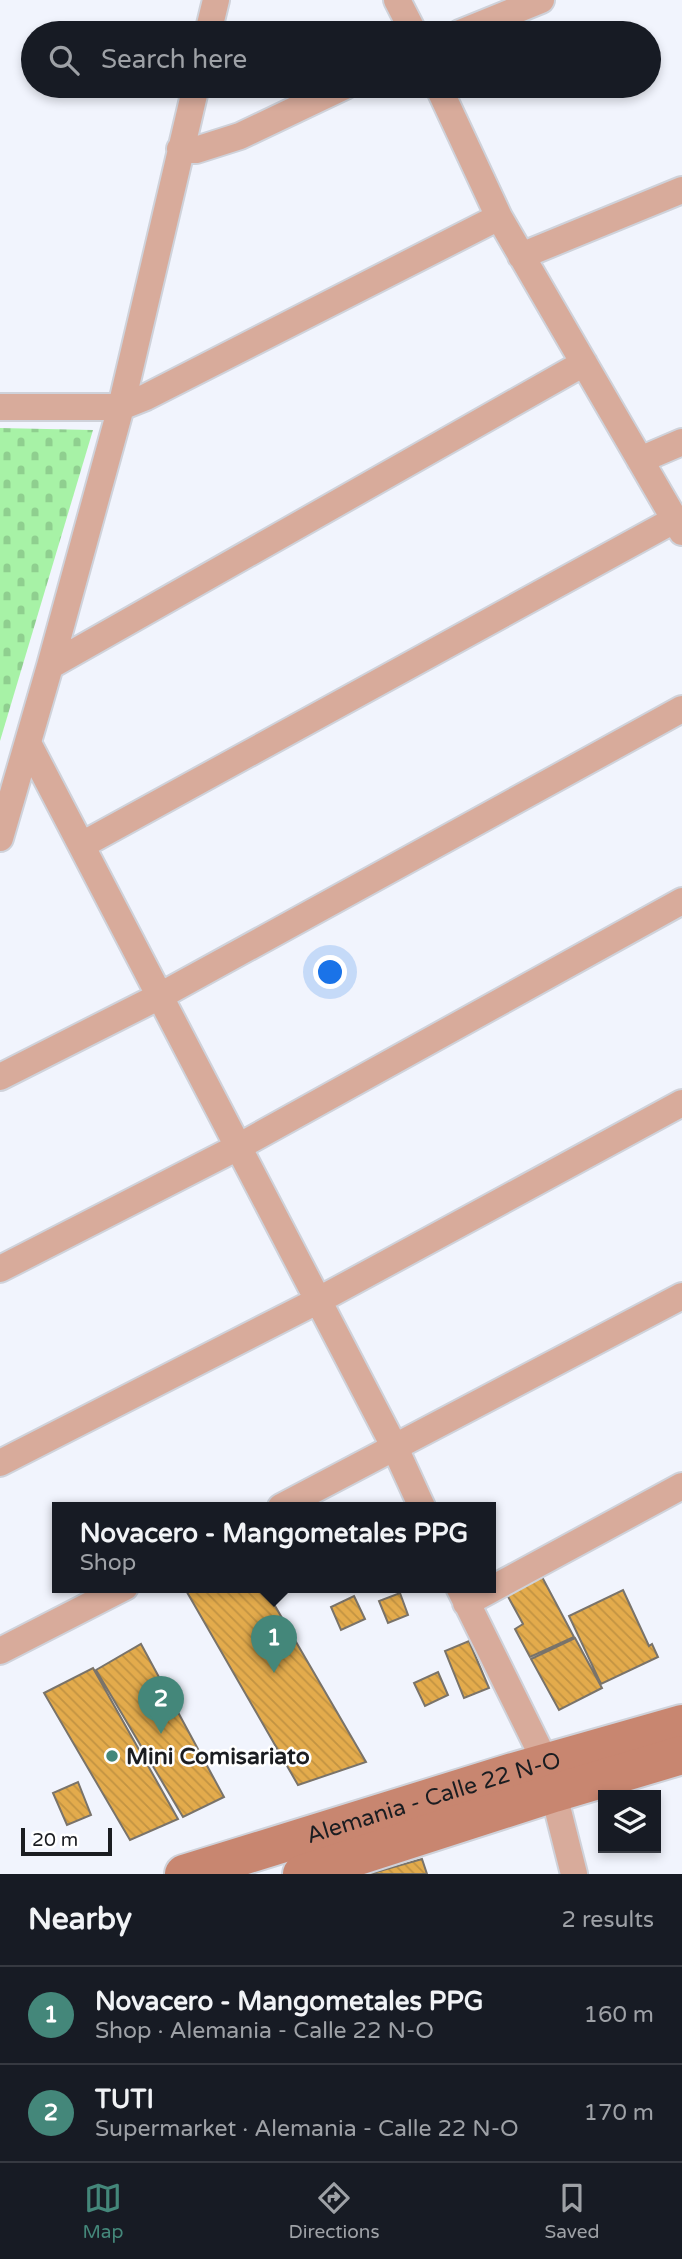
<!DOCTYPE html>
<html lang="en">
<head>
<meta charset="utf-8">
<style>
  :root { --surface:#171b24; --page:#242831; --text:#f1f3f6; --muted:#9ea1a6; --line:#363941; --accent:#44877a }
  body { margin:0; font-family:"Varela Round",sans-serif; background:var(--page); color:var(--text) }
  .controls { position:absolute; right:21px; bottom:21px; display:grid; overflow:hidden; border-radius:0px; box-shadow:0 4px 10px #0003 }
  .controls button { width:63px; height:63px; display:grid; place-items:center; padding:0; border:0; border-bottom:2px solid var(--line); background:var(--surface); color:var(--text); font:35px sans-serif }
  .scale { position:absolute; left:21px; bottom:18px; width:91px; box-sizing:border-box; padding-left:7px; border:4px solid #1b1d21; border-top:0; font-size:19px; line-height:24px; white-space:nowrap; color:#1b1d21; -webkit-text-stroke:5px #fff; paint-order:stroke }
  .you { position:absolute; left:331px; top:973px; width:24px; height:24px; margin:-18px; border:5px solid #fff; border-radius:50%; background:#1a73e8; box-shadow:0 0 0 10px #1a73e833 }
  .badge { display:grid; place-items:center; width:46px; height:46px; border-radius:50%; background:var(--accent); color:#fff; font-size:23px; font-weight:700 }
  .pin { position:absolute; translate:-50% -58px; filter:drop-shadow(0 2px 4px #0008) }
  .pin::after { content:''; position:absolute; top:37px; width:24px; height:21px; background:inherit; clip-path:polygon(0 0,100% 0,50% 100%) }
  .popup { position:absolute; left:52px; top:1502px; width:444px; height:91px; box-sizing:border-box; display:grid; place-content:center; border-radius:0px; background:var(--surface); filter:drop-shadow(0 2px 5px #0005); font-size:23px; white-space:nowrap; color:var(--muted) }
  .popup b { font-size:26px; color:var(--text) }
  .popup::after { content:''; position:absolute; left:50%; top:100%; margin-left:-14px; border:14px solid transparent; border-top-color:var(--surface) }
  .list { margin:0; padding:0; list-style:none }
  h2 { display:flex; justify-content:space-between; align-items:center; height:91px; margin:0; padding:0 28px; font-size:30px }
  h2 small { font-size:23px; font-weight:400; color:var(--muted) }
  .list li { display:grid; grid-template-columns:46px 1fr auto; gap:21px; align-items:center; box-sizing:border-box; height:98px; padding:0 28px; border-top:2px solid var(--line) }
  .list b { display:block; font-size:26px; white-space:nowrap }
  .list p { margin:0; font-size:23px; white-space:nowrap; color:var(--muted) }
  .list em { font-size:23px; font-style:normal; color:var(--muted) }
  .icon { flex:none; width:38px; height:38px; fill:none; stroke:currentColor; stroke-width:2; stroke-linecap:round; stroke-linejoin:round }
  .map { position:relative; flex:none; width:682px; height:1874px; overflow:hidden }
  .search { position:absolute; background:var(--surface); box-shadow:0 4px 10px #0003; left:21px; right:21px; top:21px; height:77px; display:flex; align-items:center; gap:18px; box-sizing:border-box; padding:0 24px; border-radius:38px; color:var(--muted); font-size:26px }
  .sheet { height:287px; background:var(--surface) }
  nav { display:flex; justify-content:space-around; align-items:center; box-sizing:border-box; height:98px; border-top:2px solid var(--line); background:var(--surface); font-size:19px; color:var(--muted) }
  nav a { display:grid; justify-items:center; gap:4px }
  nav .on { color:var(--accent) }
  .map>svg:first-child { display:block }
</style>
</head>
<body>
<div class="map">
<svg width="682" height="1874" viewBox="0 0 682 1874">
  <defs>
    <pattern id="cemetery-stones" width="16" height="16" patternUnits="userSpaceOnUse" patternTransform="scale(1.75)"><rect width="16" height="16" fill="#a7f2a6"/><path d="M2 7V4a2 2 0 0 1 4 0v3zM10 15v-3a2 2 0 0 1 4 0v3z" fill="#8fcf8f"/></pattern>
    <pattern id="building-back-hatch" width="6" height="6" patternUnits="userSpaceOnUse" patternTransform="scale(1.75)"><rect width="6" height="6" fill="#e3ab4c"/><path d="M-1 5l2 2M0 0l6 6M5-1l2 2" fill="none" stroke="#c29342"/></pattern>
  </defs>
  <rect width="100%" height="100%" fill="#f1f4fd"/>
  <!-- cemetery -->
  <path fill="url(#cemetery-stones)" d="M0,428L93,430L0,741Z"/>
  <!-- building -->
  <path fill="url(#building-back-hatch)" stroke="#79736a" stroke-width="2" d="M541,1575L574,1637L530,1657L515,1629L523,1624L506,1593Z
    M184,1587H264L366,1762L298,1785Z
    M623,1590L649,1646L652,1644L658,1657L601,1684L569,1616Z
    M400,1593L408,1615L388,1623L379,1601Z
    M354,1596L365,1619L341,1630L331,1607Z
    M575,1638L602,1688L559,1710L531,1659Z
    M469,1641L489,1688L464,1698L445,1651Z
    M141,1644L224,1797L183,1817L96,1670Z
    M93,1668L178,1819L130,1840L44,1693Z
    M438,1672L448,1695L425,1706L414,1683Z
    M78,1782L91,1815L67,1825L53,1793Z
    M422,1859L427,1874H369Z"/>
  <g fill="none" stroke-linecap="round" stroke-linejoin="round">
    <defs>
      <path id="street" d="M397,0L414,33
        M208,33L216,0
        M460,33L541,0
        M438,86L499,217L682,532
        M180,149L196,150L240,136L345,86
        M521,256L682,190
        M0,407H121L146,397L499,217
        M640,460L682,442
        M50,666L584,363
        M28,743L395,1448L422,1507
        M0,838L50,666L121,407L196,86
        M82,845L676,519
        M0,1077L160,996L682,709
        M0,1269L238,1147L682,901
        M0,1463L319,1300L682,1103
        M281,1507L682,1296
        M459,1587L546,1763L574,1874
        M466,1603L682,1486
        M0,1651L125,1587"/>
      <g id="secondary">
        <path id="s1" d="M184,1874L513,1772L682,1724"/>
        <path d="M302,1874L554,1793L682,1755"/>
      </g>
    </defs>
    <!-- street casing -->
    <use href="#street" stroke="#cfd2da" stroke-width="30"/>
    <!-- secondary casing -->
    <use href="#secondary" stroke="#cfd2da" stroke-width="42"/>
    <!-- street -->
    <use href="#street" stroke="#d8ab9b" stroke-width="26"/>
    <!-- secondary -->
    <use href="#secondary" stroke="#c88670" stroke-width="38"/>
  </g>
  <!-- markers -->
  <circle fill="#44877a" stroke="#fff" stroke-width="2.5" cx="112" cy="1756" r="7"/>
  <g text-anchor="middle" stroke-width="5" stroke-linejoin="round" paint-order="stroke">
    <!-- poi labels -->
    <g font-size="23" font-weight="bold" fill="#1b1d21" stroke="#fff" text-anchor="start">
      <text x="126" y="1764">Mini Comisariato</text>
    </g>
    <!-- street labels -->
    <g font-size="23" fill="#1b1d21" stroke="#fff">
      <text dy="8" stroke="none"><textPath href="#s1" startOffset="261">Alemania - Calle 22 N-O</textPath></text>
    </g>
  </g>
</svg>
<div class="controls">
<button><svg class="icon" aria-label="layers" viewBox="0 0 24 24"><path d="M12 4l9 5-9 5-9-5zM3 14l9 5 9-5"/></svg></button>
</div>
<div class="scale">20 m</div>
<div class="you"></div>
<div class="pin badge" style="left:274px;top:1673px">1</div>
<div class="popup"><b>Novacero - Mangometales PPG</b>Shop</div>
<div class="pin badge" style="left:161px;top:1734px">2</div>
<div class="search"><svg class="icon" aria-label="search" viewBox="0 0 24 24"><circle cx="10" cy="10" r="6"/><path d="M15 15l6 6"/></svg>Search here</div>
</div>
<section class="sheet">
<h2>Nearby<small>2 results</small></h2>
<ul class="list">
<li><span class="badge">1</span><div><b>Novacero - Mangometales PPG</b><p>Shop · Alemania - Calle 22 N-O</p></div><em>160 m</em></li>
<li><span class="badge">2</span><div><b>TUTI</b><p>Supermarket · Alemania - Calle 22 N-O</p></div><em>170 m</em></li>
</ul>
</section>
<nav>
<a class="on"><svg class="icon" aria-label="map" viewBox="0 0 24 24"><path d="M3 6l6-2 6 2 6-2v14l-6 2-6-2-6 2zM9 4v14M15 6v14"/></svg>Map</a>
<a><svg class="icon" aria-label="directions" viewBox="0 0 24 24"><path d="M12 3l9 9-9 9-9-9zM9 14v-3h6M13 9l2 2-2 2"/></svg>Directions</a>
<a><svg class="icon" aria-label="saved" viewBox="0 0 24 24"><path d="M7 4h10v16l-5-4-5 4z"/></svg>Saved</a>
</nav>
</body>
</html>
